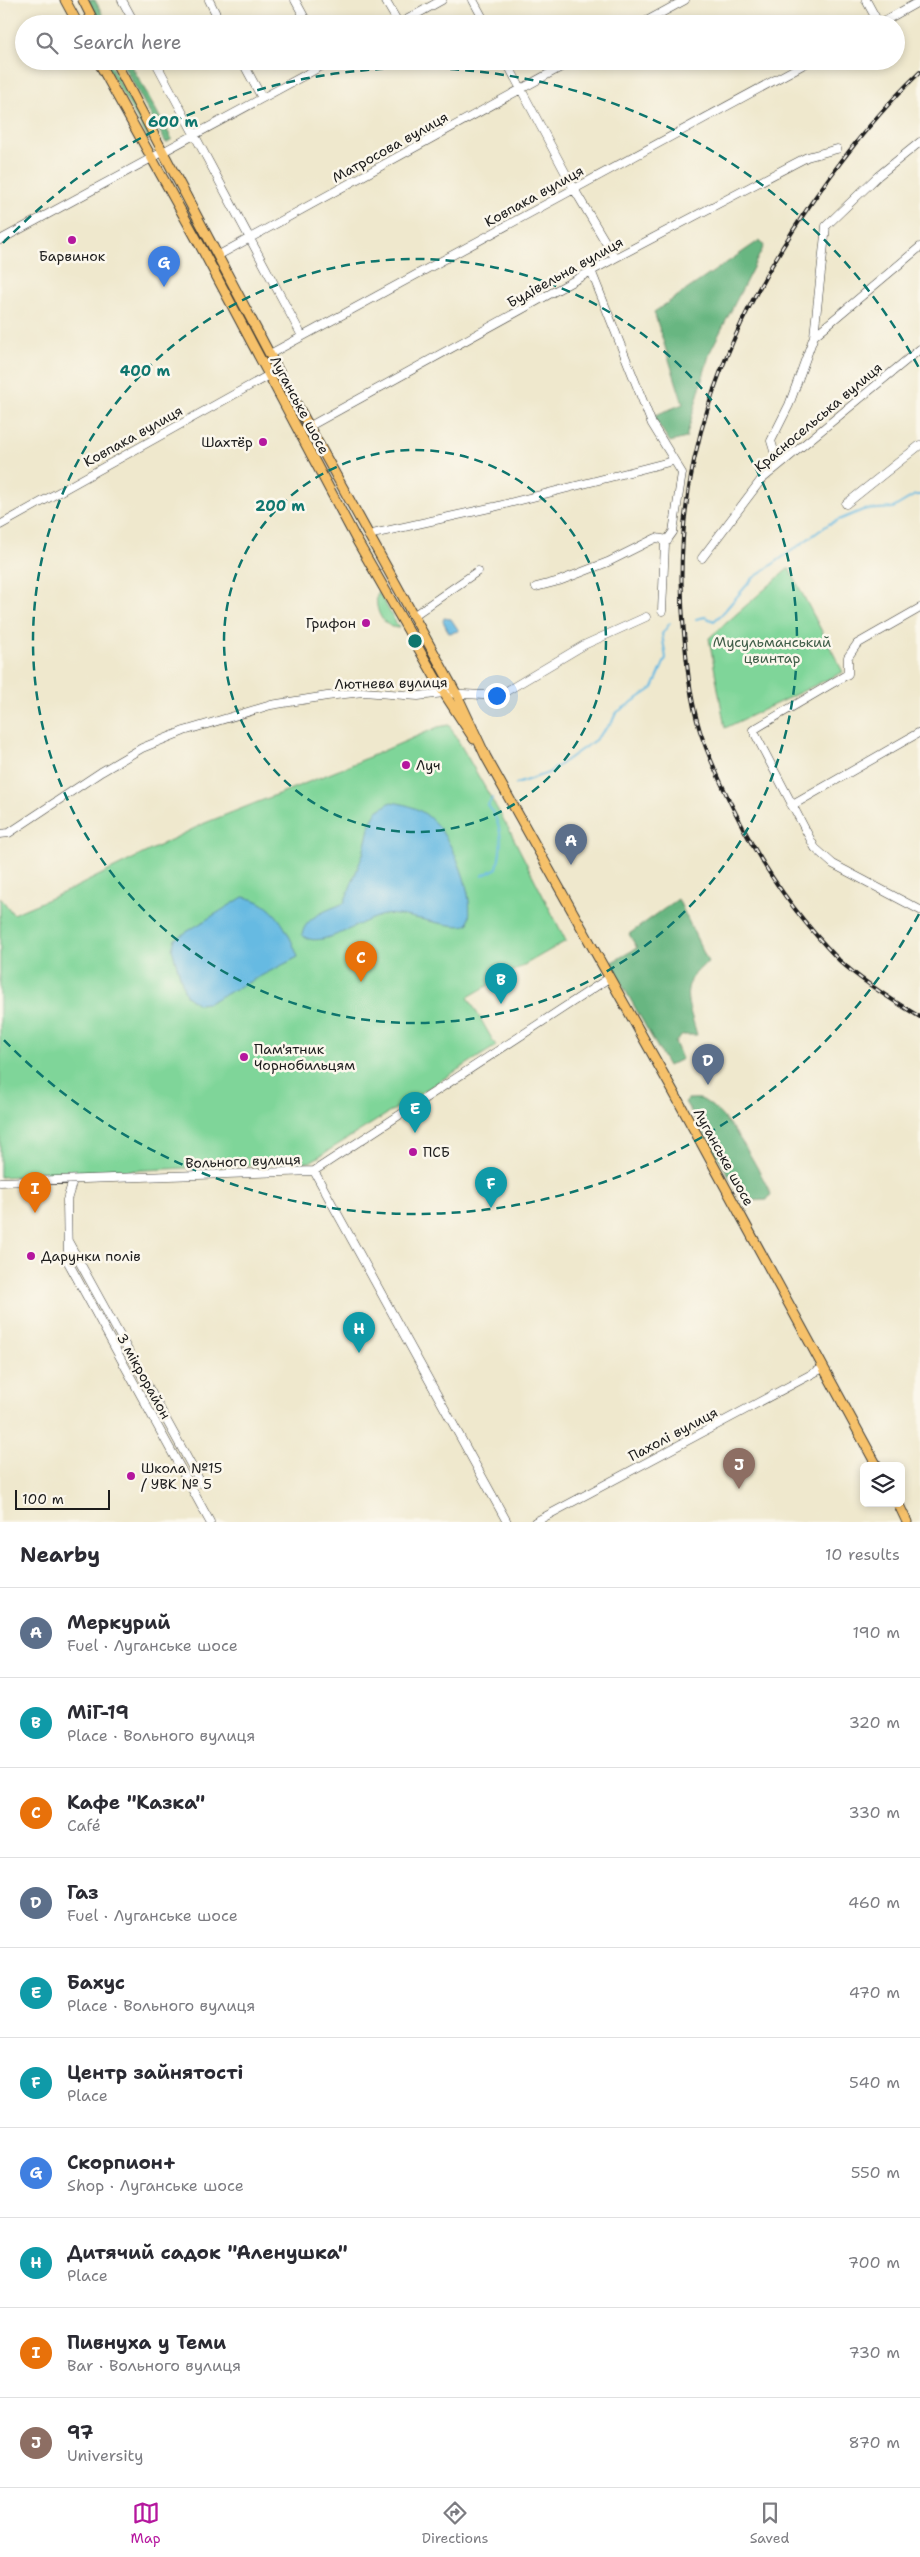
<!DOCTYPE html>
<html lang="en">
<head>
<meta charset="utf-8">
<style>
  :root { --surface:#fff; --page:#f2f2f3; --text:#2b2b33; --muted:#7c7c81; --line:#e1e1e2; --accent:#b5179e }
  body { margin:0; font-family:"Shantell Sans",sans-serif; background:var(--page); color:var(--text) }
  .controls { position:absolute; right:15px; bottom:15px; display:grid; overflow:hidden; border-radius:8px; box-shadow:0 2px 8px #0003 }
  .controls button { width:45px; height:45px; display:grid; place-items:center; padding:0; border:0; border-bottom:1px solid var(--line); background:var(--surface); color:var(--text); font:25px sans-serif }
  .scale { position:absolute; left:15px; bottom:12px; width:95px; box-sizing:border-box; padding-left:5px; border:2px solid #1c1c1c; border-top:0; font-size:14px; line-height:18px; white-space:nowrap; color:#1c1c1c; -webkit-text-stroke:4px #fbf7ec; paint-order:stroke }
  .you { position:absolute; left:496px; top:695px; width:18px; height:18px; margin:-12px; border:4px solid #fff; border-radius:50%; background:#1a73e8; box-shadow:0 0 0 8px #1a73e833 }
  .badge { display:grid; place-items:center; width:32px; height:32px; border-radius:50%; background:var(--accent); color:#fff; font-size:16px; font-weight:700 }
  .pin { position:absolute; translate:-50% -41px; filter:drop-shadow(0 1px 2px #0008) }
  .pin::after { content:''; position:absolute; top:26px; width:18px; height:15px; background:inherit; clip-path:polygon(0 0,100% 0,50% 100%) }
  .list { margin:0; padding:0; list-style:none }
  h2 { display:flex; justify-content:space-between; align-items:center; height:65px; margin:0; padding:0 20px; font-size:21px }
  h2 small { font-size:16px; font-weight:400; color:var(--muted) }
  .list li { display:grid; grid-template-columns:32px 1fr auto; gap:15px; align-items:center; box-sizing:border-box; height:90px; padding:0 20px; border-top:1px solid var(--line) }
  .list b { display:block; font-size:19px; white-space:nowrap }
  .list p { margin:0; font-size:16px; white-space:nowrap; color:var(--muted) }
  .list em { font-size:16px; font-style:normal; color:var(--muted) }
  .icon { flex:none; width:28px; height:28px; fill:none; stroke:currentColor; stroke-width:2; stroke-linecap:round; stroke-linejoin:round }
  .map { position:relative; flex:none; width:920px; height:1522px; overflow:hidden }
  .search { position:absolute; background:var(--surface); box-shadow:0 2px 8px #0003; left:15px; right:15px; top:15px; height:55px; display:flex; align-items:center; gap:12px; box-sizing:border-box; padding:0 18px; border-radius:28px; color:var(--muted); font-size:19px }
  .sheet { height:965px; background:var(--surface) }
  nav { display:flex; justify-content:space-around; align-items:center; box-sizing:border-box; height:70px; border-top:1px solid var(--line); background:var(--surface); font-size:14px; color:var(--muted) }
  nav a { display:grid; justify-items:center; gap:2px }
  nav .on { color:var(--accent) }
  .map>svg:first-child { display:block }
</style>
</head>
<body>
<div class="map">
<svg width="920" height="1522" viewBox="0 0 920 1522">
  <rect width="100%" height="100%" fill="#fbf7ec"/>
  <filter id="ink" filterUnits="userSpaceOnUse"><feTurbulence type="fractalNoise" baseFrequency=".02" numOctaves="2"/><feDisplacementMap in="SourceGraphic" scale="10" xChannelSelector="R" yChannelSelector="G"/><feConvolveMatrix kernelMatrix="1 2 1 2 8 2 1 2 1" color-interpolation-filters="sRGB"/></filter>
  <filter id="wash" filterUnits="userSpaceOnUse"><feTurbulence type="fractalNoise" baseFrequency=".0096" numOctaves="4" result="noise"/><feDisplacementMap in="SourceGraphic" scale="20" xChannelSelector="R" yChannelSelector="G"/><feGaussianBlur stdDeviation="1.12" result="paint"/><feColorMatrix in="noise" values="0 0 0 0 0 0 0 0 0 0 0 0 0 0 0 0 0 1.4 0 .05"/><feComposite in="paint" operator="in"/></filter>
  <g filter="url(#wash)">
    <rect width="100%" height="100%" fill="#efe8cd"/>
    <!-- green -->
    <path fill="#7fd599" stroke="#4e785a" d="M104,61H108L150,137L149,140Z
      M789,568L843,672L725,728L709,638Z
      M378,591L399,628C381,628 373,606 378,591Z
      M449,725L510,831L566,941L468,997L496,1046L310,1162L0,1177V897L13,914L72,889L205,823L344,768L438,727Z"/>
    <!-- forest -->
    <path fill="#67b681" stroke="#42694e" d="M88,0H95L108,24H101Z
      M121,61H129L172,139L166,143Z
      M760,240L764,246L710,352L686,438L670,442L653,416L683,404L654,312Z
      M678,899L708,962C677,985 688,1002 697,1035H683L675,1042L682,1059L668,1066L610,963L637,948L629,934Z
      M688,1099C693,1099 699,1098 703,1100C731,1116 757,1166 771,1194L767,1200L744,1201L685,1102Z"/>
    <!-- water -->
    <path fill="#66bae2" stroke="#416b7f" d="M444,618L451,619L459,631L449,633L443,621Z
      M391,802C408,804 424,810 435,823C454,844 476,896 468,924C457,932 403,911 384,915C364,918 319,952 302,935C305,916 329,910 344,903L363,854L370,824L377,811Z
      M243,897C274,901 288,930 298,957L208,1003L198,1004L186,996L172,949L175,939Z"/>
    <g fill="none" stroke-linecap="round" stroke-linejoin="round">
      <!-- stream -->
      <path stroke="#66bae2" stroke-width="2" d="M696,619L705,617L714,621L722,614L752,579L829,524L863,510L893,508L915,495H920
        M516,784L548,773L568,759L595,740L612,722L616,713L653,688L666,658L662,634L670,623
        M482,876L497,868C503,843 503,826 488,805L492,798"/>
    </g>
  </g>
  <g filter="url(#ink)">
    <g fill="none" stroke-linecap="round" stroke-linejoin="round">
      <defs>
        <path id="minor" d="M122,0L135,24
          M209,0L221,24
          M295,0L308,24
          M385,0L399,24L442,0
          M473,0L486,24
          M866,0L879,24
          M641,24L685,0
          M879,24L920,1
          M155,61L302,336
          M242,61L262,98
          M506,61L574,189L615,258
          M0,240L331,61
          M219,255L572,61
          M592,273L652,424L682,473L673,532L665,543L662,611
          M814,336L920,247
          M270,354L810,61
          M310,426L615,258L807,157L837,149
          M778,464L771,441L789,405L814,336L826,226L878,176L920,142
          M846,504L920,445
          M0,525L278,370
          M368,535L494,507L673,461
          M702,558L761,480L920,349
          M536,587L559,581L608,562L656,538L668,540
          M920,608L857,644L848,657V674L753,730L815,848L833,864L920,910
          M413,616L478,571
          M791,806L920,732
          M0,834L9,833L101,772L142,748L184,731L271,705L327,696L363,692L418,696L444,693L483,695L505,692L584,645L646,617
          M314,1171L507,1522
          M73,1180L67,1200L68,1262L210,1522
          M0,1182L314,1171L609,978
          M68,1241L201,1483
          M535,1522L823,1368"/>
        <path id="major" d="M65,0L78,24
          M83,0L95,24
          M98,61L201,247L356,539L444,693L474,739
          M115,61L278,370L457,695L486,757L673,1091L877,1466
          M898,1503L907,1522"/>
      </defs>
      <!-- minor casing -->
      <use href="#minor" stroke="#3c3b37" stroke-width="9"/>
      <!-- major casing -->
      <use href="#major" stroke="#3c3b37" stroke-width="11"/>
      <!-- minor -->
      <use href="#minor" stroke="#fff" stroke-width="8"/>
      <!-- major -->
      <use href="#major" stroke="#f6c16b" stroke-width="9"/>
      <defs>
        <path id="rail" d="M920,72C879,111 846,153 814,199C722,332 669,470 684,633C687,666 690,699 700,731C709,758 722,786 735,812C762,867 796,916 839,960C860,980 895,1002 920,1017"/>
      </defs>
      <!-- rail casing -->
      <use href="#rail" stroke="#1c1c1c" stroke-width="4"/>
      <!-- rail -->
      <use href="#rail" stroke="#fbf7ec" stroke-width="2" stroke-dasharray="5.5" stroke-linecap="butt"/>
    </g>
  </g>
  <!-- distance rings -->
  <g fill="none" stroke="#0f766e" stroke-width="2.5" stroke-dasharray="9 6">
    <circle cx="415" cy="641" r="191"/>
    <circle cx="415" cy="641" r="382"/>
    <path d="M919 914A573 573 0 0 1 3 1039M3 243A573 573 0 0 1 919 368"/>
  </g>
  <!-- markers -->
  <g fill="#b5179e" stroke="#fbf7ec" stroke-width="2">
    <circle cx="72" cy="240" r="5"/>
    <circle cx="263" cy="442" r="5"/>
    <circle cx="366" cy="623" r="5"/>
    <circle cx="406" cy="765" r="5"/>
    <circle cx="244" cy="1057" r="5"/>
    <circle cx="413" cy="1152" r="5"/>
    <circle cx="31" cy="1256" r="5"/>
    <circle cx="131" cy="1476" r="5"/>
  </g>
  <g text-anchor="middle" stroke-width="5" stroke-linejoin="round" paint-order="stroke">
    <!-- street labels -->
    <g font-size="14" fill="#1c1c1c" stroke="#fbf7ec">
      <text transform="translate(390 147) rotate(-29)" y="5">Матросова вулиця</text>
      <text transform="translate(534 196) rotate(-29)" y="5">Ковпака вулиця</text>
      <text transform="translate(565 272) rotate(-29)" y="5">Будівельна вулиця</text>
      <text transform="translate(300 405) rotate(62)" y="5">Луганське шосе</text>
      <text transform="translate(818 417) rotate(-40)" y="5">Красносельська вулиця</text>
      <text transform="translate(133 436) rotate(-29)" y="5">Ковпака вулиця</text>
      <text transform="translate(391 683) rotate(-1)" y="5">Лютнева вулиця</text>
      <text transform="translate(724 1157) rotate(61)" y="5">Луганське шосе</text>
      <text transform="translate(243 1161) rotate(-2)" y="5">Вольного вулиця</text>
      <text transform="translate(144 1376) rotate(61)" y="5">3 мікрорайон</text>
      <text transform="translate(673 1434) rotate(-28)" y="5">Пахолі вулиця</text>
    </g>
    <!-- poi labels -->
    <g font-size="14" fill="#1c1c1c" stroke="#fbf7ec" text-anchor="start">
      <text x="72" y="261" text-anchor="middle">Барвинок</text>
      <text x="253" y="447" text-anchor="end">Шахтёр</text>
      <text x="356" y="628" text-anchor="end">Грифон</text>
      <text x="416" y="770">Луч</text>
      <text x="254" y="1054">Пам'ятник<tspan x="254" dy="16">Чорнобильцям</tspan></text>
      <text x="423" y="1157">ПСБ</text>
      <text x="41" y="1261">Дарунки полів</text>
      <text x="141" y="1473">Школа №15<tspan x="141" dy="16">/ УВК № 5</tspan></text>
    </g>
    <!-- park labels -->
    <g font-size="14" fill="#3f5d48" stroke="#fbf7ec">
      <text x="772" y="647">Мусульманський<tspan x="772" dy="16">цвинтар</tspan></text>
    </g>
  </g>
  <circle cx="415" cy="641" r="8" fill="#0f766e" stroke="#fbf7ec" stroke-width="2.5"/>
  <g font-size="15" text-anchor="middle" font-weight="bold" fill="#0f766e" stroke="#fbf7ec" stroke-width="5" stroke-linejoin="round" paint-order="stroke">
    <text x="173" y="127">600 m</text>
    <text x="145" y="376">400 m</text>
    <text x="280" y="511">200 m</text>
  </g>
</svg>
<div class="controls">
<button><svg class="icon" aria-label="layers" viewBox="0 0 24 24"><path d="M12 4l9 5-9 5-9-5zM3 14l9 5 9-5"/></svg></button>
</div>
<div class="scale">100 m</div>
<div class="you"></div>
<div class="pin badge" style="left:571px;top:865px;background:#5c6f8a">A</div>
<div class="pin badge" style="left:501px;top:1004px;background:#0f9aa8">B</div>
<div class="pin badge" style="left:361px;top:982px;background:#e8710a">C</div>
<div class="pin badge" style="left:708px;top:1085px;background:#5c6f8a">D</div>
<div class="pin badge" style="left:415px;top:1133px;background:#0f9aa8">E</div>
<div class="pin badge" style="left:491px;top:1208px;background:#0f9aa8">F</div>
<div class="pin badge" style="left:164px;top:287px;background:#3f7fe0">G</div>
<div class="pin badge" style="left:359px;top:1353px;background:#0f9aa8">H</div>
<div class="pin badge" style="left:35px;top:1213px;background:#e8710a">I</div>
<div class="pin badge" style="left:739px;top:1489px;background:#8d6e63">J</div>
<div class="search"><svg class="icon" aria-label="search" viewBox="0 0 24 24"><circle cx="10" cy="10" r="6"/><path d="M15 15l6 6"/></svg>Search here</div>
</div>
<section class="sheet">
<h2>Nearby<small>10 results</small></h2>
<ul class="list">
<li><span class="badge" style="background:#5c6f8a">A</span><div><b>Меркурий</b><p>Fuel · Луганське шосе</p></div><em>190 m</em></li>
<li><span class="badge" style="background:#0f9aa8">B</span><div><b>МіГ-19</b><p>Place · Вольного вулиця</p></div><em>320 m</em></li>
<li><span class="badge" style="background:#e8710a">C</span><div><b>Кафе &quot;Казка&quot;</b><p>Café</p></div><em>330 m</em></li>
<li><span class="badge" style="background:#5c6f8a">D</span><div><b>Газ</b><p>Fuel · Луганське шосе</p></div><em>460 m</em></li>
<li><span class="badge" style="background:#0f9aa8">E</span><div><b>Бахус</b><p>Place · Вольного вулиця</p></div><em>470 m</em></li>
<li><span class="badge" style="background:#0f9aa8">F</span><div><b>Центр зайнятості</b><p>Place</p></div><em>540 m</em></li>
<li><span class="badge" style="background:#3f7fe0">G</span><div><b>Скорпион+</b><p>Shop · Луганське шосе</p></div><em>550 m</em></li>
<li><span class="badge" style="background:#0f9aa8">H</span><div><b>Дитячий садок &quot;Аленушка&quot;</b><p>Place</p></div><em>700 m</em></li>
<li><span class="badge" style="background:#e8710a">I</span><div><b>Пивнуха у Теми</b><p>Bar · Вольного вулиця</p></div><em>730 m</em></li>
<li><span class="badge" style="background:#8d6e63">J</span><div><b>97</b><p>University</p></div><em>870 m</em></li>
</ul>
</section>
<nav>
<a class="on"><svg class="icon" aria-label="map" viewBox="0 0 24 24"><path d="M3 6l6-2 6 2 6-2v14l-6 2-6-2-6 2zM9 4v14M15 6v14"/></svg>Map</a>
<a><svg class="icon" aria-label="directions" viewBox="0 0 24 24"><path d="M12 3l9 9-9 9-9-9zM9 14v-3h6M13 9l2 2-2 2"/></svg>Directions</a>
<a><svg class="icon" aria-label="saved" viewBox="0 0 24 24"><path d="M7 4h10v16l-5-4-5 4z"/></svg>Saved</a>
</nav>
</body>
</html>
